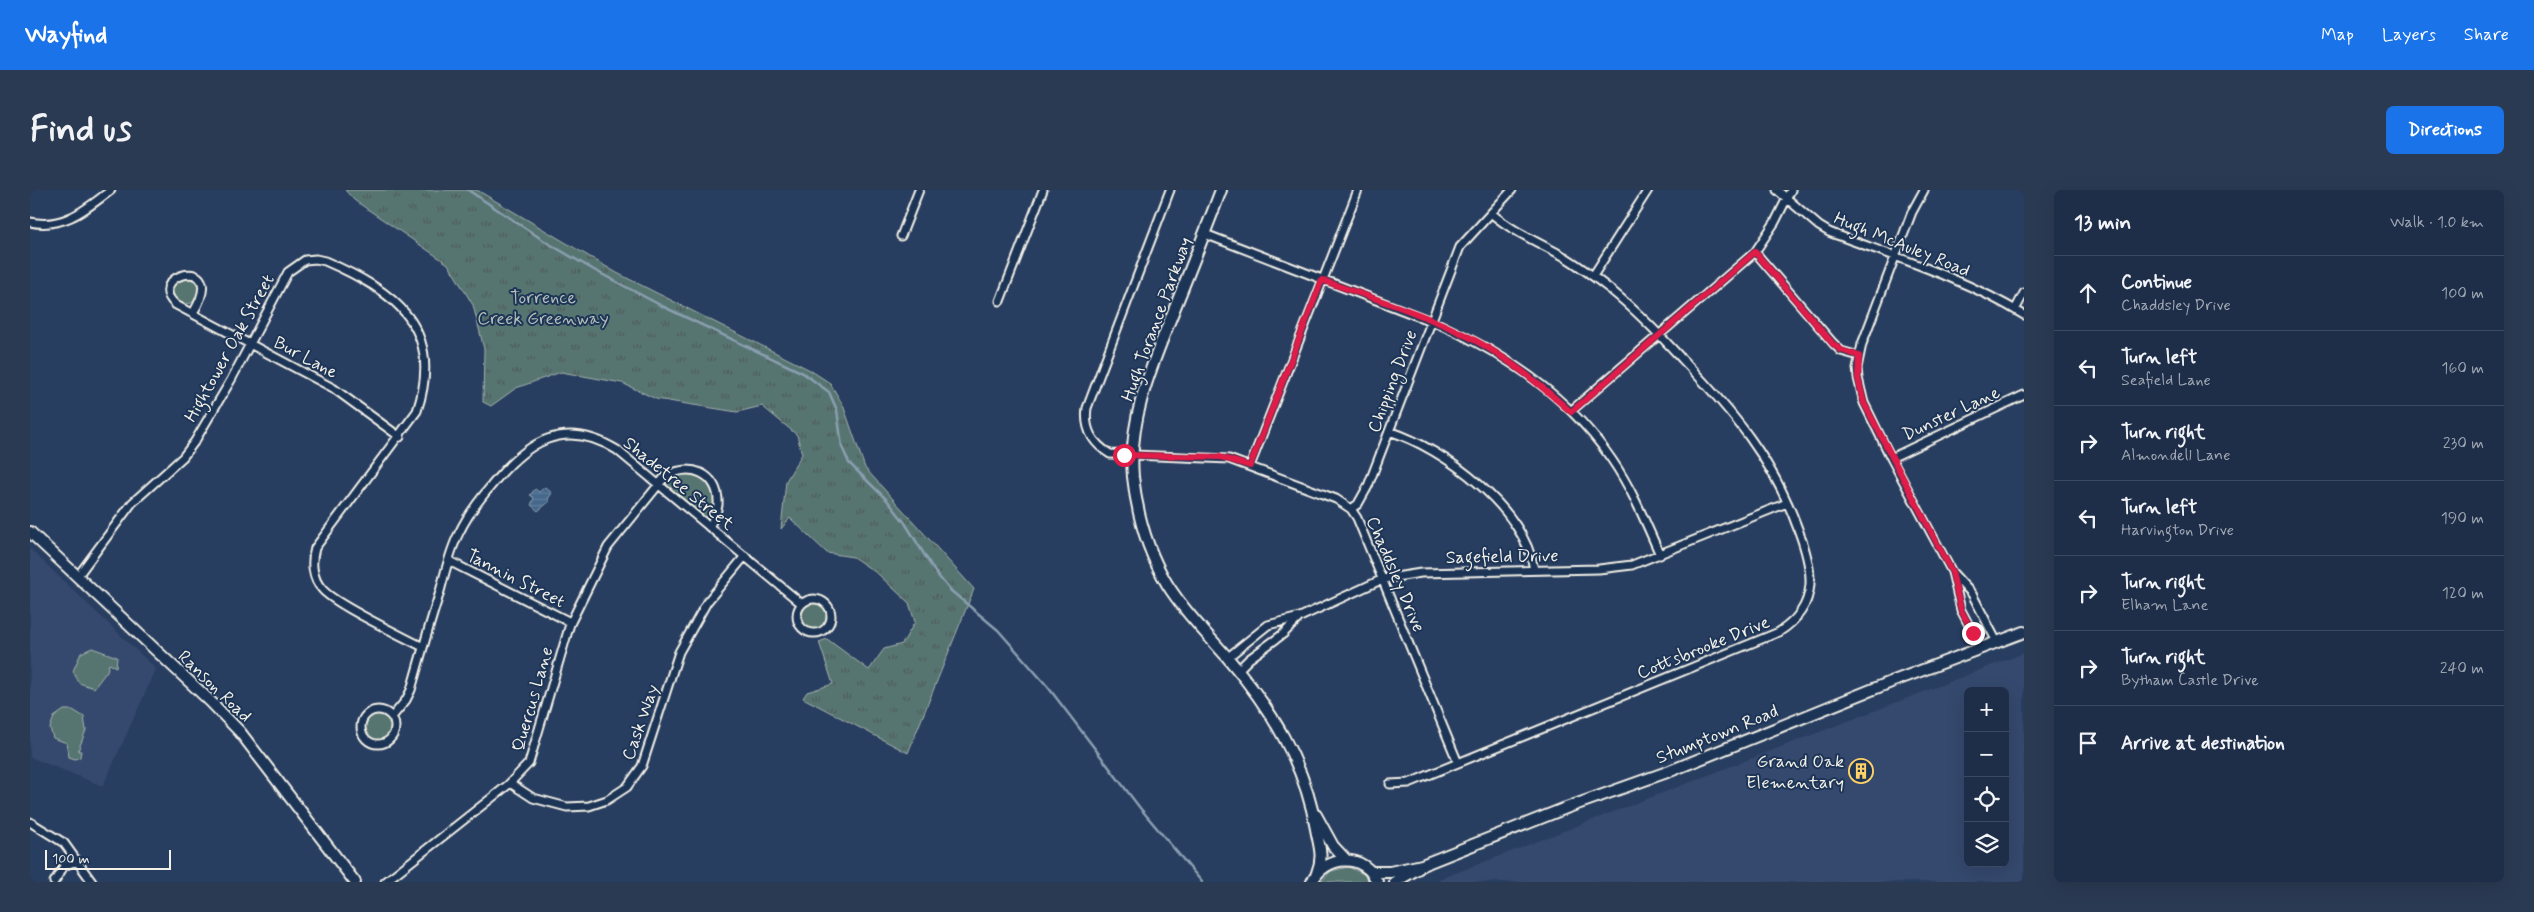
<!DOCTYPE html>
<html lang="en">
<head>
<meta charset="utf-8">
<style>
  :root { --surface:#1e2e49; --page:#2b3a53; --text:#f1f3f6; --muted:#a1a8b4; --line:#3c4a61; --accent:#1a73e8 }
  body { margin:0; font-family:Mynerve,sans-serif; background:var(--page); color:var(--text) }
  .controls { position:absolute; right:15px; bottom:15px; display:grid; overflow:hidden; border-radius:8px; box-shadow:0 5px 20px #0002 }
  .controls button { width:45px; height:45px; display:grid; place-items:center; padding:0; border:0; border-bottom:1px solid var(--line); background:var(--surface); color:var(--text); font:25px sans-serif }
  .scale { position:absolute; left:15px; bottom:12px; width:126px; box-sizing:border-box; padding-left:5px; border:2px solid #f4f1e8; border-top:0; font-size:14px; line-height:18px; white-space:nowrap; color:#f4f1e8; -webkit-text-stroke:4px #1d3557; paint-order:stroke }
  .stop { position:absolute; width:15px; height:15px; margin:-11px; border:4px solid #e11d48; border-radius:50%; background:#fff }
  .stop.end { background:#e11d48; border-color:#fff; box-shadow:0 1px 5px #0008 }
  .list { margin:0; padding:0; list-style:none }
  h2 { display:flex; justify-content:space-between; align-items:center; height:65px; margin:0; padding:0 20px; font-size:21px }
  h2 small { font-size:16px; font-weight:400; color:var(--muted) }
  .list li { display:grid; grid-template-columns:32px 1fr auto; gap:15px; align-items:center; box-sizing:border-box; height:75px; padding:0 20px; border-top:1px solid var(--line) }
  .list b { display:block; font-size:19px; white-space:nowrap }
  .list p { margin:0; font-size:16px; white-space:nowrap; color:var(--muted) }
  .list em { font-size:16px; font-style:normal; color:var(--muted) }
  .icon { flex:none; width:28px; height:28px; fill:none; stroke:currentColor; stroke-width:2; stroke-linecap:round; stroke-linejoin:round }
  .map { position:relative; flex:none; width:1994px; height:692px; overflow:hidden; border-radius:8px }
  header { display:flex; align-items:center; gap:30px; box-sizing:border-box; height:70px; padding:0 25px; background:var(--accent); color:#fff }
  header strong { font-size:24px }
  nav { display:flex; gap:28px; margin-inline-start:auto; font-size:18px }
  .intro { display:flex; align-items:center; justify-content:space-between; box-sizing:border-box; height:120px; padding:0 30px }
  h1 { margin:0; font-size:35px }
  .button { padding:12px 22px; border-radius:8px; background:var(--accent); color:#fff; font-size:18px; font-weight:700 }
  main { display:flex; gap:30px; padding:0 30px }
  aside { flex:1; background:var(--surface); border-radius:8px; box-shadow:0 5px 20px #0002 }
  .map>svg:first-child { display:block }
</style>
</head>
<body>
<header>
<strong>Wayfind</strong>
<nav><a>Map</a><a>Layers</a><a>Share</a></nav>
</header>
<div class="intro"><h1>Find us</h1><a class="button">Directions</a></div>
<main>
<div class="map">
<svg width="1994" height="692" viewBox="0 0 1994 692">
  <defs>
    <pattern id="park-tufts" width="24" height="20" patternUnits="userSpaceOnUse" patternTransform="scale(1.25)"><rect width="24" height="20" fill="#577471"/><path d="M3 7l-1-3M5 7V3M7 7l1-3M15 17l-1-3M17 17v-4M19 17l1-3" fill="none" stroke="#4f5c59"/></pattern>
    <pattern id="water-rules" width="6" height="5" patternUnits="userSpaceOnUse" patternTransform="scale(1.25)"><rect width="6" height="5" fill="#44688b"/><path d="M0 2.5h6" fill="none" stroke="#607e9b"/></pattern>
  </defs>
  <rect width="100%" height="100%" fill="#283e61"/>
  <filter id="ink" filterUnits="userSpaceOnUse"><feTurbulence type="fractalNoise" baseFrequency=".02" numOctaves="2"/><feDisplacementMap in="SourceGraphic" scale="10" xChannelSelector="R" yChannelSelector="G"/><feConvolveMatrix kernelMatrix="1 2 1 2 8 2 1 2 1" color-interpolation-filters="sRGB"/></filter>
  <g filter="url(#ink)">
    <!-- built -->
    <path fill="#36496e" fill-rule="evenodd" d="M0,359L126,479L73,596L0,567Z
      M1994,463V692H1405L1410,689ZM1938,501H1975V673H1938Z"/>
    <!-- green -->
    <path fill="#577471" stroke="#a6b2ac" d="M143 101a13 13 0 1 1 26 0a13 13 0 1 1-26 0Z
      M660,283C678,288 695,311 678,327H674L636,294C640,284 651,284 660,283Z
      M772 426a13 13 0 1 1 26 0a13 13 0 1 1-26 0Z
      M62,458L87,467L86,477L79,474L77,481L64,498L49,493L43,481L51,463Z
      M34,520H43L54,527L56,540L48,561H51L50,567L45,569L39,567L37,553L23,548L20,538L24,527Z
      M335 537a13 13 0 1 1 26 0a13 13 0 1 1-26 0Z
      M1318,677L1334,684L1339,692H1291L1301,681Z"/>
    <!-- park -->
    <path fill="url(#park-tufts)" stroke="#a6b2ac" d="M315,0H447L587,83L780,180L800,193L813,215L835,278L944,399L878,563L773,508L777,502L803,494L789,452L797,449L839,480L854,459L872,454L885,432L879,413L848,384L823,367L797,363L760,328L751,339L756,291L772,264L767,245L732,216L707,222L626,209L592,193L531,182L486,198L461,216L453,212L454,159L443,115L418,74L324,10Z"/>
    <!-- water -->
    <path fill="url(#water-rules)" stroke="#8a9fb0" d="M515,297L522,303L518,309L520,311L508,321L501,315L504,308L500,305L505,299L509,302Z"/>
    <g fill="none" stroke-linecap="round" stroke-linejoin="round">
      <!-- stream -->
      <path stroke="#8a9fb0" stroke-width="2.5" d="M438,0L516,52L564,80L632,116L773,183L799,202L807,220L812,257L819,273L857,310L875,333L905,382L920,400L968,440L1018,497L1110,618L1172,692"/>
      <defs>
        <path id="street" d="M1140,0L1057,218C1054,239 1062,253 1080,264L1199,269L1306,309L1321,319L1327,328L1428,573
          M1747,0L1789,36L1799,42C1865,67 1934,88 1994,125
          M1894,0L1882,22L1832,154L1827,178L1828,188L1834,213L1861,268L1922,382L1942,404L1967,452
          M0,32C34,39 56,19 81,0
          M1175,44L1411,135C1477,165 1541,209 1582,270C1602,299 1616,333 1630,365
          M871,46L889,0
          M1725,62L1803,153L1811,161L1829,166
          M1563,86L1618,0
          M970,111L1013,0
          M1985,120L1994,103
          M163,123C201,61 111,85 146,115L303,198L370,247
          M1541,221L1725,62L1745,32L1761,0
          M1359,241C1415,259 1495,319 1504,380
          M1861,268L1994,205
          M1220,276L1328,0
          M1321,319L1328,314L1338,296L1430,57L1482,0
          M419,371L540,432
          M1922,382L1931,420L1951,458
          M47,387L102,313L153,267L165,251L201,190L258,82L275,70L286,69L295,71C365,101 415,138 387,221L285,358C281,372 282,388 292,399C304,414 372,446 393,457
          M767 426a17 17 0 1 1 34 0a17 17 0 1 1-34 0Z
          M1197,468L1238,435L1270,427L1353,389L1391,383L1569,379L1602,375L1757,313
          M1208,480L1219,469L1253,444L1270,427
          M331 537a17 17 0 1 1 34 0a17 17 0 1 1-34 0Z
          M362,527L376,510L381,500C390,468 399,436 409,405C415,384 419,362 429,343C437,326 449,310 461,296C496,252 534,227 587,260L772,414
          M480,593L503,608L537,617L559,616L577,610L597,597L612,576L649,462L677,412L715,366
          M1360,594L1379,593L1749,442C1791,415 1783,379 1768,339C1743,269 1702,221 1652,169C1630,145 1607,121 1581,100C1567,89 1551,77 1535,67C1510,53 1483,42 1461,23
          M0,632L34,653L62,692
          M24,692L34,676L46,671
          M355,692L478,595L499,573L540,434L578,357L634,288C657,271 690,282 688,315C687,322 683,330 679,337"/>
        <path id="secondary" d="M1191,0C1176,40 1160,80 1144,120C1123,173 1098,228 1103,287C1107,324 1118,362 1137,394C1154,421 1176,443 1197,467C1240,517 1275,573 1286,639C1289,656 1294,666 1287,683
          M0,342L180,511L210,542L325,692
          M1286,625L1303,656L1316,670
          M1341,682H1360L1392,675L1536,618L1640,581L1861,492L1994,442
          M1282,692C1296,664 1335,663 1347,692
          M1365,692L1389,678"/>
      </defs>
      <!-- street casing -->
      <use href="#street" stroke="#f4f1e8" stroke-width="11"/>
      <!-- secondary casing -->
      <use href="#secondary" stroke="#f4f1e8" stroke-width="14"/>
      <!-- street -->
      <use href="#street" stroke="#1d3557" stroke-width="7"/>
      <!-- secondary -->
      <use href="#secondary" stroke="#1d3557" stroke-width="10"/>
    </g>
  </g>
  <g fill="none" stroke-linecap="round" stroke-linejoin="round" filter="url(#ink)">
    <!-- route -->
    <path stroke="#e11d48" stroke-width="6" d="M1094,265L1190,267L1220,276L1292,90C1341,108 1393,123 1439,147C1477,167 1509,194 1541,222L1725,62L1803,154L1811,160L1829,166L1828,188L1834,213L1922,382L1931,420L1943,443"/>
  </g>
  <!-- icons -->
  <defs>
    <symbol id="building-ring" viewBox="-11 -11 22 22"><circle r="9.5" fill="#1d3557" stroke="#ffd166" stroke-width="1.5"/><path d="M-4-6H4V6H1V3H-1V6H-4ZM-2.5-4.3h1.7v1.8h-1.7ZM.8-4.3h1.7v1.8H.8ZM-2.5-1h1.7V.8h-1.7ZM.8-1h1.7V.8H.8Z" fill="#ffd166"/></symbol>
  </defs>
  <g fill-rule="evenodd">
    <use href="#building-ring" x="1817" y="567" width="28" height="28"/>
  </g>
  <g text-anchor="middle" stroke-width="4" stroke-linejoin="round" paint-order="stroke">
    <!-- street labels -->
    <g font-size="18" fill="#f4f1e8" stroke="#1d3557">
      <text transform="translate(1872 54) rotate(22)" y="6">Hugh McAuley Road</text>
      <text transform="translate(1126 129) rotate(-70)" y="6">Hugh Torance Parkway</text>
      <text transform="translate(199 158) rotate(-61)" y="6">Hightower Oak Street</text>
      <text transform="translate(276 167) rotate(28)" y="6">Bur Lane</text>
      <text transform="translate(1362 191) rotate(-69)" y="6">Chipping Drive</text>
      <text transform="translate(1921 223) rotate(-25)" y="6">Dunster Lane</text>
      <text transform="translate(649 293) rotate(39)" y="6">Shadetree Street</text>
      <text transform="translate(1472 366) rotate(-1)" y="6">Sagefield Drive</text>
      <text transform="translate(1366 384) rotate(67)" y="6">Chaddsley Drive</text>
      <text transform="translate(486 388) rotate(27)" y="6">Tannin Street</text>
      <text transform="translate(1673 457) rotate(-22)" y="6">Cottsbrooke Drive</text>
      <text transform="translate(185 496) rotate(44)" y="6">Ranson Road</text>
      <text transform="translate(502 509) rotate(-74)" y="6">Quercus Lane</text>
      <text transform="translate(610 532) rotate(-71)" y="6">Cask Way</text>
      <text transform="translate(1687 544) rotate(-22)" y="6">Stumptown Road</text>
    </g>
    <!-- park labels -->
    <g font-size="18" fill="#b5bfb8" stroke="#1d3557">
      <text x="513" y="113">Torrence<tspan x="513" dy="21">Creek Greenway</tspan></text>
    </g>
    <!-- poi labels -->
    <g font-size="18" fill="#f4f1e8" stroke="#1d3557" text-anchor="end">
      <text x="1814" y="577">Grand Oak<tspan x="1814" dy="21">Elementary</tspan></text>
    </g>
  </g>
</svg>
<div class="controls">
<button>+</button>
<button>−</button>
<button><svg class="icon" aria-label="locate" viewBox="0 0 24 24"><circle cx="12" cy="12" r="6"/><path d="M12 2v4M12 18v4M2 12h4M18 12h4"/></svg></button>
<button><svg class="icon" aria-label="layers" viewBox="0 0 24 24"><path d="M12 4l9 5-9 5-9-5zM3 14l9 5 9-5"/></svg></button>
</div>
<div class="scale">100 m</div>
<div class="stop" style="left:1094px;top:265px"></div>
<div class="stop end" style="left:1943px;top:443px"></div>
</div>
<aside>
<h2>13 min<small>Walk · 1.0 km</small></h2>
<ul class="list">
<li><svg class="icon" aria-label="ahead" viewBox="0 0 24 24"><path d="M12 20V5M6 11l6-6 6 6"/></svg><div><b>Continue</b><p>Chaddsley Drive</p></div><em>100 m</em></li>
<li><svg class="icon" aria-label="left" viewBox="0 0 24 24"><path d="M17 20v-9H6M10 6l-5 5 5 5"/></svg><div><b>Turn left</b><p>Seafield Lane</p></div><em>160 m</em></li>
<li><svg class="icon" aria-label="right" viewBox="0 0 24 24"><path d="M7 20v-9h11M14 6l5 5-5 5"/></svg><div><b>Turn right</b><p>Almondell Lane</p></div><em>230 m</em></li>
<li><svg class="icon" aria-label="left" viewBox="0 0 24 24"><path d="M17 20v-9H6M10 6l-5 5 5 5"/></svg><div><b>Turn left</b><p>Harvington Drive</p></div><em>190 m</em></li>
<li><svg class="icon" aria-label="right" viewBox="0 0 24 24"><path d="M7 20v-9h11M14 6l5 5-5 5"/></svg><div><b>Turn right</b><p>Elham Lane</p></div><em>120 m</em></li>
<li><svg class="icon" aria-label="right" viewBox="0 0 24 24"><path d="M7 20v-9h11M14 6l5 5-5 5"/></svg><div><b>Turn right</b><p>Bytham Castle Drive</p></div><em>240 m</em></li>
<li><svg class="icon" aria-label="arrive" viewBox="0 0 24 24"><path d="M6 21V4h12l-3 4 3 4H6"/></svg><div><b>Arrive at destination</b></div></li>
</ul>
</aside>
</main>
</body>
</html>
